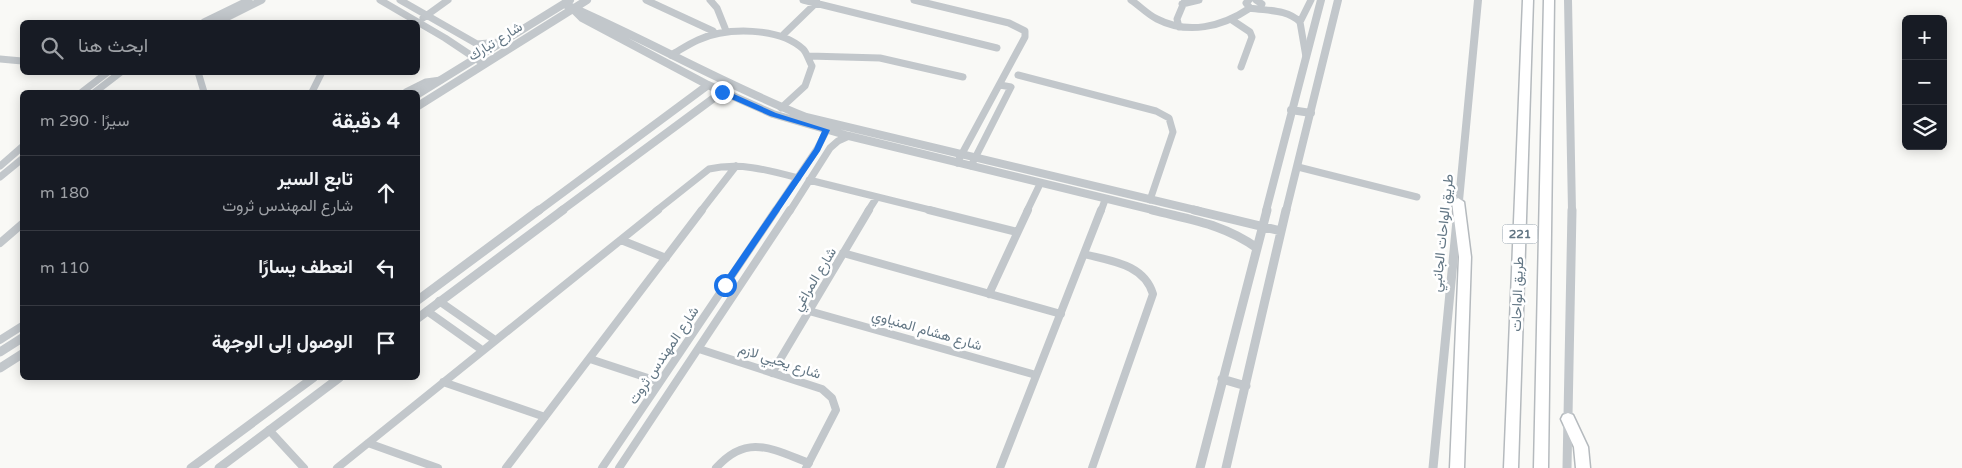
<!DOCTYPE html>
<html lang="ar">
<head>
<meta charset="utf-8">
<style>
  :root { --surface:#171b24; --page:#242831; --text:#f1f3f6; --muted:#9ea1a6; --line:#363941 }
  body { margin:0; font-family:"Varela Round",Vazirmatn,sans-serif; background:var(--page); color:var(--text); direction:rtl }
  .controls { position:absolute; right:15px; top:15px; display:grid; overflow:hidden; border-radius:8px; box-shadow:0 2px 12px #0003 }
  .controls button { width:45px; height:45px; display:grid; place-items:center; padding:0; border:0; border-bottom:1px solid var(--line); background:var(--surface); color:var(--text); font:25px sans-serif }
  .stop { position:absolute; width:15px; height:15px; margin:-11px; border:4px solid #1a73e8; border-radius:50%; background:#fff }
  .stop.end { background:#1a73e8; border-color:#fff; box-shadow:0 1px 5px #0008 }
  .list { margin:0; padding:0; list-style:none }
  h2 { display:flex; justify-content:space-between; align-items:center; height:65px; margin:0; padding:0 20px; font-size:21px }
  h2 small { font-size:16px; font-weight:400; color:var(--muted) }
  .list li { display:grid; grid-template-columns:32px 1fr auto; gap:15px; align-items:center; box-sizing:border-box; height:75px; padding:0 20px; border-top:1px solid var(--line) }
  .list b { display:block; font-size:19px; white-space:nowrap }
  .list p { margin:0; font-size:16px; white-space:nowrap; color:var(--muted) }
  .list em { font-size:16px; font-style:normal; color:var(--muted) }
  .icon { flex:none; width:28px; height:28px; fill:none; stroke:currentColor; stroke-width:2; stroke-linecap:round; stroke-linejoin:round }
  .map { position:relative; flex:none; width:1962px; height:468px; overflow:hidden; direction:ltr }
  .search { position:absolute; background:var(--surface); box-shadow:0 2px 12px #0003; left:20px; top:20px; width:400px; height:55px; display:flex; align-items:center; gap:12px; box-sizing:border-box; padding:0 18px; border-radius:8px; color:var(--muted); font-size:19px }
  .panel { position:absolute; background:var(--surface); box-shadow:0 2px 12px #0003; left:20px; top:90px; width:400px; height:290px; border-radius:8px; direction:rtl }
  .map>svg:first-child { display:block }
</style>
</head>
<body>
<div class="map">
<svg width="1962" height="468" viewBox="0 0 1962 468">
  <rect width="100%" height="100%" fill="#f9f9f6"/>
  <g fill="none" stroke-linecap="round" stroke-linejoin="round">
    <defs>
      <path id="trunk" d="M1523,0H1533L1518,468H1504Z
        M1544,0H1554L1548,468H1534Z
        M1458,198L1464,202L1471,257L1464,468H1450L1459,257L1452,202Z
        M1568,413L1573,415L1588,447L1590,468H1576L1574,447L1561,419L1563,415Z"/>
    </defs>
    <!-- trunk casing -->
    <use href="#trunk" stroke="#b5babe" stroke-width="3"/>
    <!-- minor-far1 -->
    <path stroke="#c2c7cb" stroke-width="7" d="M380,0L445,38L484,64
      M400,0L477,44L500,42
      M646,0L713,31
      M710,0L717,8L725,28
      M803,0L997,48
      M914,0L1009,23L1025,31V37L957,163
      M1131,0C1140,6 1147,14 1157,19C1188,35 1222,27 1250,8
      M1249,0L1246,3L1250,8C1267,11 1287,9 1300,22
      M1256,0L1262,4L1260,8
      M1182,4L1199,0
      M423,18L448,0
      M1232,20L1250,32L1252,37L1241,67
      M204,22L249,0
      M218,22L262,0
      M1179,27L1177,19L1185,0
      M784,34L817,2
      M671,55C680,50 689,44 698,40C727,27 779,27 803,49C807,53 809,61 812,66L805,86L781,108
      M809,56L880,58L963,77
      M1306,57L1300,22L1311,0
      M0,59L22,61
      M198,72L204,92
      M1018,75L1156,111L1169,118L1173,132L1150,200
      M82,92L108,72
      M95,92L121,72
      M312,92L322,72
      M406,92L426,82L441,80
      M0,166L22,147
      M971,166L1011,87L1000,85
      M1298,167L1417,197
      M0,177L22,159
      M809,180L934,211
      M656,211L709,169C740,162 768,170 798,178
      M701,211L736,166
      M775,211L817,149L830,124
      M790,211L830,148L838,141L849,136
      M868,211L877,197
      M1027,211L1040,184
      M1101,211L1105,200"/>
    <!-- minor -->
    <path stroke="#c2c7cb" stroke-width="8" d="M929,210L1017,232
      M621,240L666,258
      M0,243L22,224
      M843,253L1061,314
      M1084,254C1111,261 1144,264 1153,294L1092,468
      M989,294L1028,210
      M439,301L495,340
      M427,311L482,350
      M809,311L1036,375
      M0,340L22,326
      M699,349L822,389L832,398L836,410L806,468
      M590,359L660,382
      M772,373L869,210
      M443,382L545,417
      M269,430L304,468
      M368,443L438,468
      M337,468L658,210
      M506,468L702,210
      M602,468L776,210
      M619,468L790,210
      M716,468C747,433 772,449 809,463
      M1000,468L1101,210"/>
    <!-- tertiary-far1 -->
    <path stroke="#c2c7cb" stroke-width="8" d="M1568,0L1572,211
      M564,4C646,39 723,84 806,117L1199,211
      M573,9L582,18L708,85L773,114L849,136L1157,211
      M418,94L570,0
      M418,106L587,0
      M1291,110L1311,113
      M538,211L708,85
      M561,211L722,92
      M1266,211L1321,0
      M1286,211L1338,0
      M1458,211L1478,0"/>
    <!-- tertiary -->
    <path stroke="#c2c7cb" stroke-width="9" d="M1152,210C1191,220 1224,224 1257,248
      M1194,210L1281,231
      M418,300L539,210
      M418,318L563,210
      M0,352L22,338
      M0,368L22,354
      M1222,379L1246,386
      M191,468L313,378
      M219,468L339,378
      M1200,468L1267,210
      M1226,468L1286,210
      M1433,468L1458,210
      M1567,468L1572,210"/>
    <!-- trunk -->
    <use href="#trunk" fill="#fff" fill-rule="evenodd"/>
  </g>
  <!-- route -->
  <path fill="#1a73e8" d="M720,90H725L776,113L830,130L820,151L728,287L725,288L721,285L722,283L814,149L822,131L770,116L720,94Z"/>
  <g text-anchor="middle" stroke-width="5" stroke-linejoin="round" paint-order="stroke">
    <!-- shield labels -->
    <rect fill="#fff" stroke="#919fa9" stroke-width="1" x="1502.5" y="224.5" width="35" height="19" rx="4"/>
    <g font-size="12" font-weight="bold" fill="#627684">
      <text x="1520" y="238">221</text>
    </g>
    <!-- street labels -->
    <g font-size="14" fill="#627684" stroke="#fff">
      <text transform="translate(495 41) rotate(-32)" y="5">شارع تبارك</text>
      <text transform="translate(1442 233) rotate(-84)" y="5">طريق الواحات الجانبي</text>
      <text transform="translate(814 279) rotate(-59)" y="5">شارع المراغي</text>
      <text transform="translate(1517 294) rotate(-88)" y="5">طريق الواحات</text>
      <text transform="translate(927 330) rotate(16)" y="5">شارع هشام المنياوي</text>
      <text transform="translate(663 355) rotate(-56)" y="5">شارع المهندس ثروت</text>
      <text transform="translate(780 361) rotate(18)" y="5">شارع يحيي لازم</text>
    </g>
  </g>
</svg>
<div class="controls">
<button>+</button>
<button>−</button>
<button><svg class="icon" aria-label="layers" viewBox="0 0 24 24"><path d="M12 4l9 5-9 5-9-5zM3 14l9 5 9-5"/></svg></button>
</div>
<div class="stop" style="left:725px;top:285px"></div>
<div class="stop end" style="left:722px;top:92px"></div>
<div class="search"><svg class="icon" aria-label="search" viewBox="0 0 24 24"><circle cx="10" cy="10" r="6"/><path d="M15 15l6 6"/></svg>ابحث هنا</div>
<section class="panel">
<h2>4 دقيقة<small>سيرًا · 290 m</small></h2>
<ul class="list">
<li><svg class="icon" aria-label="ahead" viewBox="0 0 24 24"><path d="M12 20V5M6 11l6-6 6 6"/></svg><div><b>تابع السير</b><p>شارع المهندس ثروت</p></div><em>180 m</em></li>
<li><svg class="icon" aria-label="left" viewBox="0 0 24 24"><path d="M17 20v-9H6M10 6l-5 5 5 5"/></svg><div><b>انعطف يسارًا</b></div><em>110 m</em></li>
<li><svg class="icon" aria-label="arrive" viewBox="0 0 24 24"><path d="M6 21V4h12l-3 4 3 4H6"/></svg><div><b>الوصول إلى الوجهة</b></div></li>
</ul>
</section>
</div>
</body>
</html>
